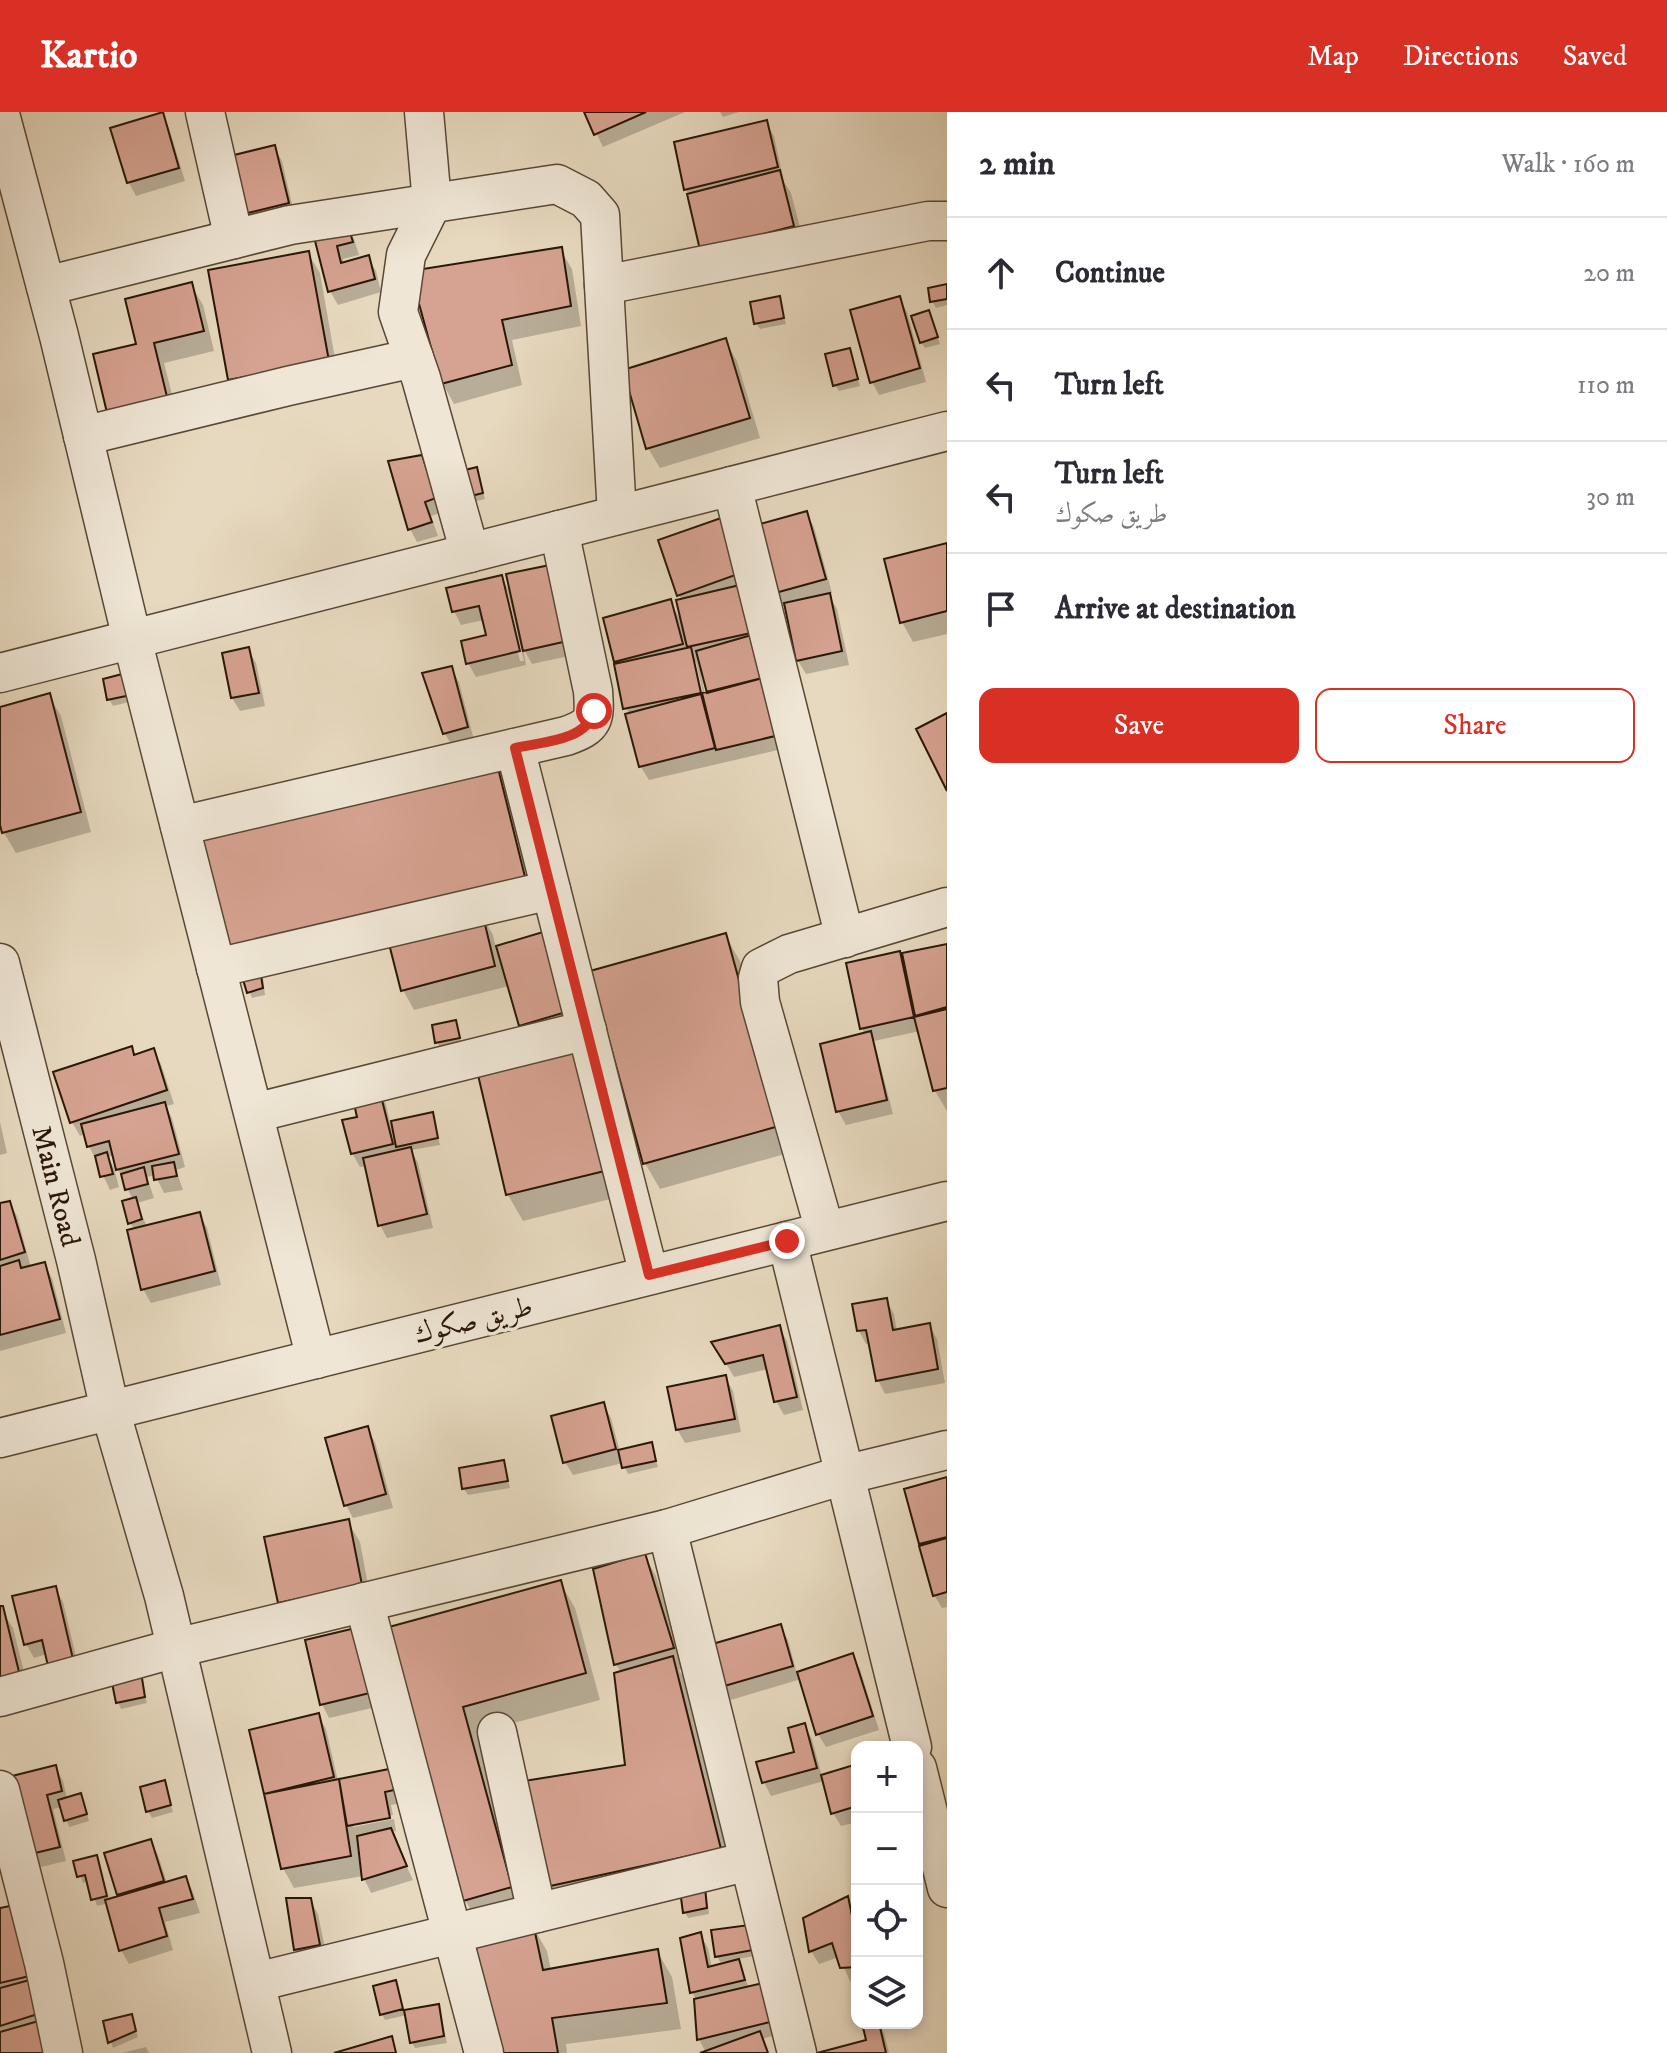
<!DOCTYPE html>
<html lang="en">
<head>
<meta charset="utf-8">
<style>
  :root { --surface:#fff; --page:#f7f7f7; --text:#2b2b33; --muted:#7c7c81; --line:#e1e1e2; --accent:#d93025 }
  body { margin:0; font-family:"IM FELL DW Pica",Amiri,serif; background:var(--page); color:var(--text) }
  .controls { position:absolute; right:24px; bottom:24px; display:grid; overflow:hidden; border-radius:16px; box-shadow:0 4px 12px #0003 }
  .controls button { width:72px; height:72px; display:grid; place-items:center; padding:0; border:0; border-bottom:2px solid var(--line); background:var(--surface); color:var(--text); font:40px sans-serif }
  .stop { position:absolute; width:24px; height:24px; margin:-18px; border:6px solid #d93025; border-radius:50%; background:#fff }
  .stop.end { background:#d93025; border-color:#fff; box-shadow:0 2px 8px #0008 }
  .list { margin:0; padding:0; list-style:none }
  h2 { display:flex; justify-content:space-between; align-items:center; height:104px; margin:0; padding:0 32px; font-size:34px }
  h2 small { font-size:26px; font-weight:400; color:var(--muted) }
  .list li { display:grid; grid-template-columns:52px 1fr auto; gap:24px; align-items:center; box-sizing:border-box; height:112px; padding:0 32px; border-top:2px solid var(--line) }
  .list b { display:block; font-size:30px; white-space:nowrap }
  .list p { margin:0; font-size:26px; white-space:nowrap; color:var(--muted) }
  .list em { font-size:26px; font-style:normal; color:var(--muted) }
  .actions { display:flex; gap:16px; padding:24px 32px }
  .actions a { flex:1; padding:18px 0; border:2px solid var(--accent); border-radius:16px; text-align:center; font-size:28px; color:var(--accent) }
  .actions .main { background:var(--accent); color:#fff }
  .icon { flex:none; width:44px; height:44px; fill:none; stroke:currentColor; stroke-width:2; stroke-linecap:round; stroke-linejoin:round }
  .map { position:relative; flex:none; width:947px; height:1941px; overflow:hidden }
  header { display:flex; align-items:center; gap:48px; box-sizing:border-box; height:112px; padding:0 40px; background:var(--accent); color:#fff }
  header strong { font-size:38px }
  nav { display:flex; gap:44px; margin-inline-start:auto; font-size:28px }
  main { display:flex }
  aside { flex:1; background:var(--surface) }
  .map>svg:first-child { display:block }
</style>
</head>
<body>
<header>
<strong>Kartio</strong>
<nav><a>Map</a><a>Directions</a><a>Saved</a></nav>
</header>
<main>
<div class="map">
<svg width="947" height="1941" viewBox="0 0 947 1941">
  <rect width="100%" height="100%" fill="#e7d9bf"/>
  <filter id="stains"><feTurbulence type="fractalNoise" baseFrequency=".0025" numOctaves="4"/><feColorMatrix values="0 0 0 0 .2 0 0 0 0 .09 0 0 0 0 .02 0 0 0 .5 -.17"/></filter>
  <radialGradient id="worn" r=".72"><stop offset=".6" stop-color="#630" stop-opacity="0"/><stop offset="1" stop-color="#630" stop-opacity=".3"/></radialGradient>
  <!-- shadow -->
  <path fill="#0003" fill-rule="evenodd" d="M586,0H685L603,35Z
    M720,0H739L723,5Z
    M162,2L169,16L185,69L136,84L129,71L113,17Z
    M766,11L774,24L784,70L791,81L805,134L714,158L686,77Z
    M274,35L282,49L295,105L250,116L242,102Z
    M347,114L354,127L359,143L343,147L344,153L368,146L376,159L381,180L338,193L330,179L315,122Z
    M560,137L572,157L581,214L512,228L522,273L454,292L443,272L413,160Z
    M308,141L320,161L339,269L241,287L230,267Z
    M191,173L203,193L214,239L164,251L179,310L138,233Z
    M947,174V193L936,196L932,189Z
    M779,186L786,212L760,217L756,211Z
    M899,186L907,200L926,270L879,283L872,270Z
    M929,200L940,232L925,236L921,230Z
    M725,229L737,249L760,326L660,356L648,336Z
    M849,238L860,274L839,279L835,273Z
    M421,345L429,359L443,400L431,404L438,424L417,430L410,417Z
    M476,357L485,387L465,392Z
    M806,401L814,415L832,481L828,482L837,497L849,553L806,562L798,549L787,493L777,496L769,482Z
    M720,408L795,634L649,668L641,655L616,549L670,490L682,510V488L679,483ZM692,550H696L705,590L701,591ZM704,563L709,581L705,582L701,564Z
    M947,433V522L913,530L902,510Z
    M501,465L512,483L578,542L532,552L523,536L526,553L476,565L468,551L488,525L484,508L461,513L454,499ZM503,477H507L524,549H520Z
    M248,537L256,551L265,594L240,599L232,586Z
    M451,556L459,570L474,628L453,635L445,622L425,562Z
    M125,564L133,589L113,594L109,587Z
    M49,584L61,604L91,720L16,741L4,721L0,705V597Z
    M495,650L510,676L539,795L485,809L493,823L496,836L552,820L586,918L532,933L521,913L509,874L414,898L403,878L391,833L263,865L265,883L252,886L246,870Z
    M725,823L740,849L792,1040L660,1077L645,1051Z
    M947,833V999L935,979L920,919L874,929L893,1002L846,1013L838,999L865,923L862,916L899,841L905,852Z
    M455,910L462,932L441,937L437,930Z
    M131,936L135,944L153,939L161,952L174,992L166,994L172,1006L185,1055L176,1058L183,1078L164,1081L155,1063L147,1065L154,1086L137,1091L147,1115L199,1102L207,1116L221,1173L151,1191L143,1177L135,1118L130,1111L133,1088L118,1057L114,1043L108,1045L114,1056L119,1075L110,1078L89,1034L85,1022L80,1024L72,1010Z
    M477,951L630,1082L523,1109L508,1083Z
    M378,979L386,992L390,1011L432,1003L440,1033L411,1038L418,1051L433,1116L387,1126L380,1113L366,1054L360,1055L352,1041L360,1006Z
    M0,1010L7,1041L0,1043Z
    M9,1091L17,1104L31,1156L44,1152L52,1166L66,1221L0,1239V1094Z
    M886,1188L894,1202L897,1219L929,1213L937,1227L945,1271L885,1282L878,1268L871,1232H866L859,1219Z
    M779,1215L787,1229L803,1298L784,1303L776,1289L768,1257L734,1265L714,1231Z
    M725,1265L733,1279L741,1320L685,1331L677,1317Z
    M603,1292L611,1306L620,1340L651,1333L658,1355L628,1362L623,1351L573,1363L565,1350Z
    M367,1317L375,1330L393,1396L353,1406L346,1393Z
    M503,1350L510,1376L468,1383L464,1377Z
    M947,1368V1495L942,1496L934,1483L906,1378Z
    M348,1410L360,1430L372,1494L291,1510L280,1490Z
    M644,1443L656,1464L684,1556L679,1558L687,1572L735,1763L558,1801L543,1775L627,1655L621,1561L616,1552Z
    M560,1470L575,1496L600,1588L476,1621L526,1801L480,1814L465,1788L392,1516Z
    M55,1476L63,1490L80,1561L47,1542L34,1546L26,1532Z
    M0,1496L13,1516L30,1584L0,1591Z
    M780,1514L788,1528L797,1562L852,1543L860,1557L879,1618L826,1635L818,1622L801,1567L731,1588L723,1574Z
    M363,1516L385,1593L329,1606L322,1592Z
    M140,1563L147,1591L121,1597L118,1590Z
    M318,1603L326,1617L338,1669L398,1657L410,1690L391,1693L393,1703L353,1711V1715L394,1707L396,1719L391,1720L413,1768L371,1781L363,1764L294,1776L283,1756L251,1619Z
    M804,1613L812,1627L822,1665L857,1655V1710L841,1714L833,1701L824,1669L771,1684L764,1670L797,1641Z
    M55,1655L63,1669L67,1687L83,1689L89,1709L69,1715L62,1695L53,1697L66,1749L41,1755L33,1741L14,1666Z
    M164,1671L173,1700L152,1706L148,1699Z
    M150,1729L158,1743L167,1771L186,1766L193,1780L200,1801L165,1810L173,1838L129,1852L121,1838L108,1791L97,1794L89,1769L83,1771L76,1751L96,1745L109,1788L120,1785L106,1743Z
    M704,1778L707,1784L709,1802L688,1806L685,1800Z
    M847,1787L855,1800L857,1811V1869H850L839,1845L819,1852L811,1839Z
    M288,1788H310L318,1802L327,1846L304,1851L296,1838Z
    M19,1794L58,1941H0V1798Z
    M532,1813L547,1839L551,1858L657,1839L672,1865L681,1917L566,1932L567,1941H496Z
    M748,1815L755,1844L737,1847L749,1876L780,1922L762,1927L769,1941H706L699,1927L696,1887L692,1880L700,1822L708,1836L712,1856L730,1852L729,1849L720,1850L717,1844Z
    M395,1870L404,1900L438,1894L441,1901L447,1931L415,1936L412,1930L407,1903L385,1908L382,1902Z
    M131,1904L138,1925L113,1936L105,1910Z
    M864,1911H878L884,1921L889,1941H824L869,1929Z
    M146,1935L149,1941H122Z"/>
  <!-- building -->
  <path fill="#d6a291" stroke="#291707" stroke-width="2" d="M163,0L179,56L127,71L110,16Z
    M584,0H646L594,23Z
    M767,8L778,55L684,78L674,30Z
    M275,33L289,91L240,103L226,45Z
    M780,58L794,114L700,138L687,82Z
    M347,111L353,130L337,134L341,151L369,143L375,167L328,180L313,121Z
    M562,135L571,194L502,208L512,253L441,272L410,159Z
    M309,139L329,249L228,268L208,158Z
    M192,170L204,219L154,231L168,289L108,305L93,242L136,232L125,187Z
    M947,172V187L930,190L928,176Z
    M780,184L784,206L754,212L750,190Z
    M900,184L920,256L870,271L850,198Z
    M929,198L938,225L920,231L911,204Z
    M726,226L750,306L646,337L623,258Z
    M850,236L858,267L833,274L825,242Z
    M422,343L436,386L425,390L432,410L408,418L388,349Z
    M477,355L483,381L459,387L453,361Z
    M807,399L826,467L768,483L749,415Z
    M721,406L741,461L677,484L658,428Z
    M947,431V499L900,511L884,447Z
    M555,452L572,528L523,539L506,462Z
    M502,463L520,539L466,552L461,529L486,523L479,494L452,500L446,476Z
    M740,473L751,521L687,535L676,488Z
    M830,481L842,539L796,549L784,491Z
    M671,487L683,532L614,550L603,506Z
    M762,520L774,563L707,581L696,539Z
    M249,535L259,581L231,586L222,541Z
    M691,535L701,581L623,597L614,552Z
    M452,554L468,615L443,622L422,561Z
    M126,561L131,583L107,588L103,567Z
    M774,563L788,621L716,638L702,581Z
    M50,581L81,700L2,721L0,713V595Z
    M701,582L715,636L639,655L625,602Z
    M947,601V679L916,617Z
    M496,648L526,769L229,844L199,723Z
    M482,800L495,854L401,879L387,824Z
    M553,817L576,897L519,914L496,834Z
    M726,821L779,1014L643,1052L590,859Z
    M947,832V895L915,904L902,841Z
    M900,839L914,905L860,917L846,851Z
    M260,857L263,876L247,881L241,861Z
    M947,897V976L933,979L914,905Z
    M456,908L460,926L435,931L432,913Z
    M871,919L887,988L836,1000L820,932Z
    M585,923L617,1056L506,1083L475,950Z
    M132,934L134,943L154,936L167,978L70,1011L53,960Z
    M379,976L393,1032L351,1042L342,1008L357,1005L352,983Z
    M165,990L179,1042L116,1058L109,1029L87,1035L81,1012Z
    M433,1000L438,1026L396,1035L391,1009Z
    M411,1035L427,1102L378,1114L363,1046Z
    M107,1040L113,1062L100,1065L95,1044Z
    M174,1050L177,1064L154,1068L152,1054Z
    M144,1055L148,1072L125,1078L121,1062Z
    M136,1085L142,1107L128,1112L122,1089Z
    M10,1089L25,1140L0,1148V1091Z
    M200,1100L215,1159L141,1178L127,1118Z
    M19,1148L21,1156L45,1150L60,1207L0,1223V1154Z
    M887,1186L893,1218L930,1211L938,1257L876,1269L866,1218L857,1219L852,1192Z
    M780,1213L797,1285L774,1290L763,1243L725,1252L711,1230Z
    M726,1263L735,1307L676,1318L667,1275Z
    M604,1290L616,1337L563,1351L551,1304Z
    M368,1314L386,1382L344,1394L325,1326Z
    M652,1330L656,1349L622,1356L618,1338Z
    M504,1348L508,1369L462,1377L459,1356Z
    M947,1365V1425L919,1432L904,1377Z
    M349,1407L362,1473L278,1491L264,1425Z
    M947,1426V1480L933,1484L919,1434Z
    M645,1441L674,1536L614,1553L593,1457Z
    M561,1468L586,1561L463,1595L512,1775L463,1789L389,1515Z
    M56,1474L73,1547L48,1554L42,1528L24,1533L12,1484Z
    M0,1494H3L20,1564L0,1568Z
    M781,1512L793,1554L721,1575L709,1533Z
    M364,1514L378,1579L320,1593L305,1528Z
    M853,1541L873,1604L816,1623L797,1560Z
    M673,1544L721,1737L541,1776L524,1669L625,1653L614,1561Z
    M141,1560L145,1585L116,1591L111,1566Z
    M319,1601L334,1665L264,1682L249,1618Z
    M805,1611L817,1656L762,1671L756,1650L794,1640L788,1616Z
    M857,1652V1694L831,1702L821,1663Z
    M56,1653L62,1679L47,1683L60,1735L31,1742L12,1664Z
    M399,1655L403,1676L385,1680L390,1706L347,1714L339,1667Z
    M339,1667L351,1744L281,1757L264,1682Z
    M165,1668L171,1693L146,1700L140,1675Z
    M81,1681L87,1702L64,1709L58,1688Z
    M391,1716L407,1754L362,1768L357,1724Z
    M151,1727L164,1769L117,1783L104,1741Z
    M97,1743L107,1784L91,1788L85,1763L77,1765L73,1749Z
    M186,1764L193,1787L159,1796L167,1824L119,1839L105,1788Z
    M705,1775L707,1796L683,1801L680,1778Z
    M848,1784L857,1828V1855L840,1856L832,1831L809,1840L803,1806Z
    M286,1786H311L320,1833L294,1838Z
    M20,1792L38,1862L0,1871V1796Z
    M533,1811L543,1858L658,1837L667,1891L552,1906L558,1941H494L464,1825Z
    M749,1813L753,1838L715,1845L711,1818Z
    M701,1820L708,1855L739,1847L745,1868L690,1881L680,1826Z
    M37,1866L44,1900L0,1914V1876Z
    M396,1868L403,1897L380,1903L373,1874Z
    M767,1870L774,1909L697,1928L694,1887Z
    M439,1892L444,1924L410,1931L404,1898Z
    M132,1902L136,1919L108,1931L103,1909Z
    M49,1906L54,1941H0V1920Z
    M862,1911H879L886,1941H817L866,1928Z
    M760,1919L768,1941H700Z
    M392,1924L396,1941H334Z"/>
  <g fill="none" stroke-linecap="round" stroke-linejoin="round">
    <defs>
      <g id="minor">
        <path d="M205,0L234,127"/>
        <path d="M424,0L432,91L406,143L398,200L421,266L470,441"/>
        <path d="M0,2L59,224L132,527L316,1247"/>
        <path d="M604,173L928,109H947"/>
        <path d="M46,174L290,113L557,72L586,87L600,103L617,403"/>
        <path d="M83,324L288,274L414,246"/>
        <path d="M732,374L845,826"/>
        <path d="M0,561L947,319"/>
        <path d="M515,636L649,1163"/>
        <path d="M180,714L566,624C595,614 595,607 593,579L559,418"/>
        <path id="s1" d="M0,851L76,1148L110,1298L164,1484L272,1941"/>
        <path d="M216,856L551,778"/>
        <path d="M254,1001L587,918"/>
        <path d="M825,1119L760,890L758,866L761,856L789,842L947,795"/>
        <path d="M787,1129L912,1635"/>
        <path d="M0,1326L947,1089"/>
        <path d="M667,1417L797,1941"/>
        <path d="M364,1490L484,1941"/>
        <path d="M0,1585L176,1536L667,1417L844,1363L947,1338"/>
        <path d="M497,1620L537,1801"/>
        <path d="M917,1656L947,1776"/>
        <path d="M0,1678L44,1851L63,1941"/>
        <path d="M256,1870L749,1749"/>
      </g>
    </defs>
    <!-- minor casing -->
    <use href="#minor" stroke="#584835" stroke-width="41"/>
    <!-- minor -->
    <use href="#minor" stroke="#efe6d5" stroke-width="38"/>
  </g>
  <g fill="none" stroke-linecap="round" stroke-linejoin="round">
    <!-- route -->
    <path stroke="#d93025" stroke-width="10" d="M594,599C587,629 541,630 515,636L649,1163L787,1129"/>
  </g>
  <g text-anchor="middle" stroke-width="7" stroke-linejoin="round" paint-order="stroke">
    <!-- street labels -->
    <g font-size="28" fill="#291707" stroke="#efe6d5">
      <text dy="10" stroke="none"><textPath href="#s1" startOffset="230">Main Road</textPath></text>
      <text transform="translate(473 1207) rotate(-14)" y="10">طريق صكوك</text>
    </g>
  </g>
  <rect width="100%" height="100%" filter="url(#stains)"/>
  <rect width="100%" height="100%" fill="url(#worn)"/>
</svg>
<div class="controls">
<button>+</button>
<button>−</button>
<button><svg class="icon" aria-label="locate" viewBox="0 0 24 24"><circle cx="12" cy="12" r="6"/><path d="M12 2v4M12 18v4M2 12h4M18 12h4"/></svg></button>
<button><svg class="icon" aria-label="layers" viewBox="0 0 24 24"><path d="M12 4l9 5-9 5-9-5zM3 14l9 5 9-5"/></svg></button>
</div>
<div class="stop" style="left:594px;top:599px"></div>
<div class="stop end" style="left:787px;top:1129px"></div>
</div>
<aside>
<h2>2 min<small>Walk · 160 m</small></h2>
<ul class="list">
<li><svg class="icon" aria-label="ahead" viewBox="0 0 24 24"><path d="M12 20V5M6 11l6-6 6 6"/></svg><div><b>Continue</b></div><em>20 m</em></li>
<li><svg class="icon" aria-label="left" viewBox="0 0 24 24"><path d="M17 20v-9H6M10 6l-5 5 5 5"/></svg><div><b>Turn left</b></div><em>110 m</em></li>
<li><svg class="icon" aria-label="left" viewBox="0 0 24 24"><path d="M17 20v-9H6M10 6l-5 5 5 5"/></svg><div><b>Turn left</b><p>طريق صكوك</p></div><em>30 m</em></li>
<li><svg class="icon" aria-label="arrive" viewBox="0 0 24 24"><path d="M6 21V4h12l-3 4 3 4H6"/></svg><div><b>Arrive at destination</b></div></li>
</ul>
<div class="actions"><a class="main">Save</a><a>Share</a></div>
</aside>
</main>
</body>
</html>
